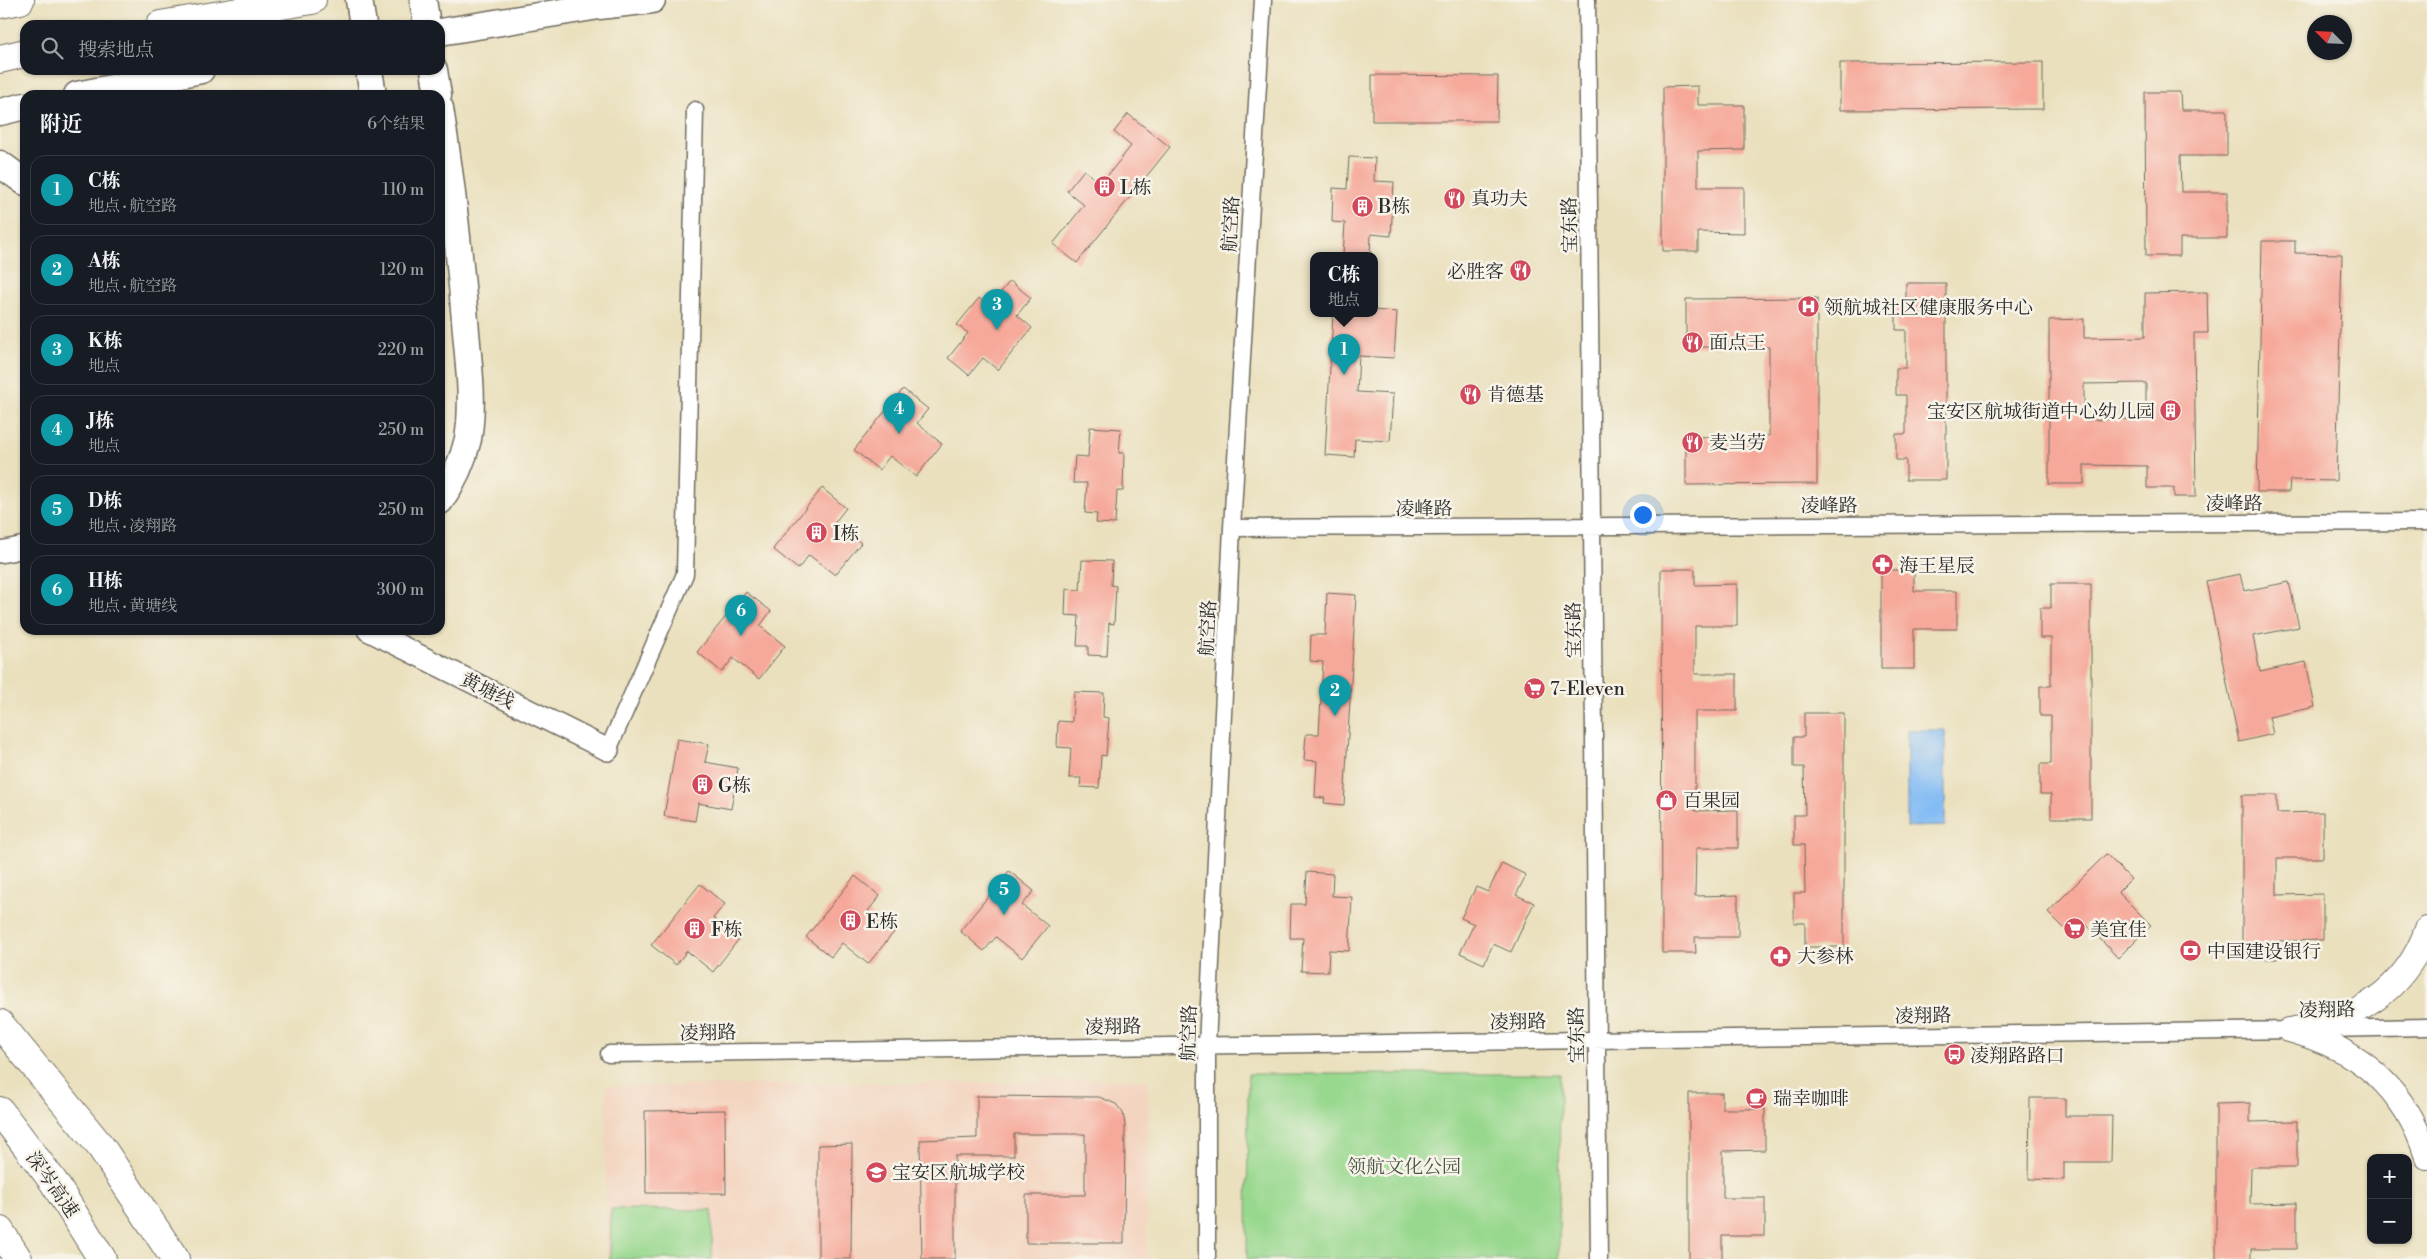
<!DOCTYPE html>
<html lang="zh">
<head>
<meta charset="utf-8">
<style>
  :root { --surface:#171b24; --page:#20242c; --text:#f1f3f6; --muted:#9ea1a6; --line:#363941; --accent:#2563eb }
  body { margin:0; font-family:"Libre Bodoni","Noto Serif SC",serif; background:var(--page); color:var(--text) }
  .controls { position:absolute; right:15px; bottom:15px; display:grid; overflow:hidden; border-radius:10px; box-shadow:0 1px 4px #0004 }
  .controls button { width:45px; height:45px; display:grid; place-items:center; padding:0; border:0; border-bottom:1px solid var(--line); background:var(--surface); color:var(--text); font:25px sans-serif }
  .compass { position:absolute; left:2307px; top:15px; width:45px; height:45px; border-radius:50%; background:var(--surface); box-shadow:0 1px 4px #0004; rotate:294deg }
  .you { position:absolute; left:1642px; top:514px; width:18px; height:18px; margin:-12px; border:4px solid #fff; border-radius:50%; background:#1a73e8; box-shadow:0 0 0 8px #1a73e833 }
  .badge { display:grid; place-items:center; width:32px; height:32px; border-radius:50%; background:var(--accent); color:#fff; font-size:16px; font-weight:700 }
  .pin { position:absolute; translate:-50% -41px; filter:drop-shadow(0 1px 2px #0008) }
  .pin::after { content:''; position:absolute; top:26px; width:18px; height:15px; background:inherit; clip-path:polygon(0 0,100% 0,50% 100%) }
  .popup { position:absolute; left:1310px; top:252px; width:68px; height:65px; box-sizing:border-box; display:grid; place-content:center; border-radius:10px; background:var(--surface); filter:drop-shadow(0 1px 4px #0005); font-size:16px; white-space:nowrap; color:var(--muted) }
  .popup b { font-size:19px; color:var(--text) }
  .popup::after { content:''; position:absolute; left:50%; top:100%; margin-left:-10px; border:10px solid transparent; border-top-color:var(--surface) }
  .list { margin:0; padding:0; list-style:none }
  h2 { display:flex; justify-content:space-between; align-items:center; height:65px; margin:0; padding:0 20px; font-size:21px }
  h2 small { font-size:16px; font-weight:400; color:var(--muted) }
  .list li { display:grid; grid-template-columns:32px 1fr auto; gap:15px; align-items:center; box-sizing:border-box; height:70px; margin:0 10px 10px; padding:0 10px; border:1px solid var(--line); border-radius:15px }
  .list b { display:block; font-size:19px; white-space:nowrap }
  .list p { margin:0; font-size:16px; white-space:nowrap; color:var(--muted) }
  .list em { font-size:16px; font-style:normal; color:var(--muted) }
  .icon { flex:none; width:28px; height:28px; fill:none; stroke:currentColor; stroke-width:2; stroke-linecap:round; stroke-linejoin:round }
  .map { position:relative; flex:none; width:2427px; height:1259px; overflow:hidden }
  .search { position:absolute; background:var(--surface); box-shadow:0 1px 4px #0004; left:20px; top:20px; width:425px; height:55px; display:flex; align-items:center; gap:12px; box-sizing:border-box; padding:0 18px; border-radius:15px; color:var(--muted); font-size:19px }
  .panel { position:absolute; background:var(--surface); box-shadow:0 1px 4px #0004; left:20px; top:90px; width:425px; height:545px; border-radius:15px }
  .map>svg:first-child { display:block }
</style>
</head>
<body>
<div class="map">
<svg width="2427" height="1259" viewBox="0 0 2427 1259">
  <rect width="100%" height="100%" fill="#f7f3e8"/>
  <filter id="ink" filterUnits="userSpaceOnUse"><feTurbulence type="fractalNoise" baseFrequency=".02" numOctaves="2"/><feDisplacementMap in="SourceGraphic" scale="10" xChannelSelector="R" yChannelSelector="G"/><feConvolveMatrix kernelMatrix="1 2 1 2 8 2 1 2 1" color-interpolation-filters="sRGB"/></filter>
  <filter id="wash" filterUnits="userSpaceOnUse"><feTurbulence type="fractalNoise" baseFrequency=".0096" numOctaves="4" result="noise"/><feDisplacementMap in="SourceGraphic" scale="20" xChannelSelector="R" yChannelSelector="G"/><feGaussianBlur stdDeviation="1.12" result="paint"/><feColorMatrix in="noise" values="0 0 0 0 0 0 0 0 0 0 0 0 0 0 0 0 0 1.4 0 .05"/><feComposite in="paint" operator="in"/></filter>
  <g filter="url(#wash)">
    <rect width="100%" height="100%" fill="#eae0bd"/>
    <!-- built -->
    <path fill="#f3d4bf" d="M1148,1079L1147,1259H605L606,1086L965,1083Z"/>
    <!-- green -->
    <path fill="#98d88e" stroke="#62825c" d="M1248,1074H1560L1559,1259H1247Z
      M611,1209L712,1210V1259H610Z"/>
    <!-- water -->
    <path fill="#83bcf4" stroke="#577490" d="M1907,730H1945V826L1907,827Z"/>
    <g id="blocks">
      <!-- building -->
      <path fill="#f6a99a" fill-rule="evenodd" d="M2043,62V109L1840,110V63Z
        M1372,75L1498,76L1497,121H1372Z
        M1698,86V105H1744V150L1698,151V187H1744V233L1698,232V251H1663V87Z
        M2145,92H2180L2181,110H2227V156H2180L2181,192H2227V238H2180V256H2146Z
        M1128,114L1170,147L1077,263L1053,244L1084,205L1067,191L1084,170L1101,184L1131,146L1114,132Z
        M1349,157L1375,158L1374,181L1394,182L1391,236L1371,234L1370,256L1343,255L1345,223L1332,222L1333,188L1347,189Z
        M2262,241H2295V253L2342,254L2336,481L2290,480L2289,492H2257Z
        M1010,281L1031,298L1017,315L1032,328L998,370L983,358L969,375L948,358L968,333L957,325L979,298L990,306Z
        M1906,283H1946V480H1906V460H1896V434H1906V395H1896V368H1906V330H1896V303H1906Z
        M2207,292L2208,333H2194L2196,497H2174V488H2147V466L2084,465V484H2049V320L2084,319V338L2145,337V293ZM2146,383V419L2084,420V384Z
        M1817,298V484L1686,485V437L1769,436V347H1686V299Z
        M1374,310L1397,312L1394,358L1359,356L1357,392L1393,394L1390,441L1355,439L1354,457L1325,455L1333,314H1374Z
        M903,389L928,409L917,423L942,444L916,477L890,456L879,470L854,450Z
        M1090,427L1121,429L1119,453H1124L1123,491H1117L1115,524L1096,523L1097,514L1085,513L1087,483H1073L1075,456L1088,457Z
        M822,488L846,508L835,522L861,543L835,575L809,555L798,569L773,549Z
        M1082,560L1112,561L1111,585L1116,586L1114,624L1109,623L1107,656L1088,655V646H1077L1079,616L1065,615L1066,589L1080,590Z
        M1661,569H1695V585L1737,584V626H1695V674H1737V711H1695V811L1738,810V848H1696L1695,896L1738,895V937H1695L1696,953H1662Z
        M1881,570H1914V591H1957V629H1914V669H1881Z
        M2240,574L2244,591L2289,582L2299,627L2253,636L2260,672L2306,662L2315,707L2269,717L2273,734L2239,742L2206,581Z
        M2051,584H2091V818H2051V794H2040V764H2051V716H2040V686H2051V638H2040V608H2051Z
        M746,592L771,611L760,626L785,646L759,679L733,658L722,672L697,652Z
        M1327,593L1356,595L1344,805L1324,803L1325,798L1315,797L1317,761L1304,760L1306,734H1319L1323,662L1310,661L1311,635H1325Z
        M1074,692L1104,693L1103,717L1109,718L1106,756L1101,755L1099,788L1080,787L1081,778H1069L1071,748L1057,747L1058,721L1072,722Z
        M1804,713H1844V947H1805V923H1794V893H1805L1804,845H1794V815H1805L1804,767H1794V737H1804Z
        M677,739L709,744L705,762L738,768L731,809L698,803L695,821L664,816Z
        M2242,795H2277V813L2323,812V858H2277V895L2323,894V940L2277,941V959H2242Z
        M2106,854L2131,879L2118,892L2151,925L2118,958L2086,924L2073,937L2048,912Z
        M1502,863L1526,875L1516,895L1534,903L1511,952L1493,944L1484,964L1460,953L1474,924L1461,918L1476,887L1488,892Z
        M1009,871L1034,891L1022,905L1048,926L1022,958L996,937L984,951L960,931Z
        M1307,872L1333,874L1332,896L1352,897L1349,951L1329,950L1328,972L1301,971L1303,938H1290L1291,904H1305Z
        M855,876L880,896L868,911L894,932L868,964L842,943L831,957L806,937Z
        M700,884L725,904L713,918L739,939L713,972L687,951L676,965L651,945Z
        M1689,1093H1722V1109H1765V1150L1723,1151V1198H1765V1236H1722V1259H1689Z
        M977,1096L1099,1097L1116,1104L1123,1113L1125,1125L1124,1243H1026V1195H1085V1134H1014V1156H955V1259H922L920,1140L977,1138Z
        M2030,1098H2065V1116H2112L2111,1162H2064V1180L2029,1179Z
        M2250,1103V1122L2297,1121V1167H2251L2250,1204L2297,1203V1249H2251V1259H2216V1104Z
        M725,1110L726,1193H646L645,1111Z
        M852,1144L851,1259H818V1145Z"/>
    </g>
  </g>
  <g filter="url(#ink)">
    <use href="#blocks" fill-opacity="0" stroke="#6e6a5e" stroke-width="1"/>
    <g fill="none" stroke-linecap="round" stroke-linejoin="round">
      <defs>
        <path id="minor" d="M1587,0L1599,1259
          M1232,528L2427,522
          M608,750L685,574L695,110
          M2324,1029L2427,1027
          M609,1054L2300,1030
          M1207,1259V1045L1232,528L1263,0"/>
        <path id="tertiary" d="M0,552L25,547
          M368,630L608,750"/>
        <path id="secondary" d="M2295,1029C2357,1021 2406,989 2427,929
          M2289,1030C2359,1049 2405,1087 2427,1157"/>
        <path id="primary" d="M359,0L363,25
          M423,0L427,25
          M440,32L599,6L652,0
          M369,70L373,95
          M434,70L438,95
          M77,95L201,70
          M440,108C452,183 460,257 466,332C469,367 474,404 468,439C463,461 453,482 440,501
          M0,112L25,106
          M0,164L25,182"/>
        <path id="trunk" d="M0,4L20,0
          M160,25L312,0
          M0,59L25,53"/>
        <path id="motorway" d="M0,1024L101,1147L175,1259
          M0,1111L53,1181L102,1259
          M0,1231L18,1259"/>
      </defs>
      <!-- minor casing -->
      <use href="#minor" stroke="#6e6a5e" stroke-width="19"/>
      <!-- tertiary casing -->
      <use href="#tertiary" stroke="#6e6a5e" stroke-width="24"/>
      <!-- secondary casing -->
      <use href="#secondary" stroke="#6e6a5e" stroke-width="26"/>
      <!-- primary casing -->
      <use href="#primary" stroke="#6e6a5e" stroke-width="29"/>
      <!-- trunk casing -->
      <use href="#trunk" stroke="#6e6a5e" stroke-width="30"/>
      <!-- motorway casing -->
      <use href="#motorway" stroke="#6e6a5e" stroke-width="30"/>
      <!-- minor -->
      <use href="#minor" stroke="#fff" stroke-width="16"/>
      <!-- tertiary -->
      <use href="#tertiary" stroke="#fff" stroke-width="21"/>
      <!-- secondary -->
      <use href="#secondary" stroke="#fff" stroke-width="24"/>
      <!-- primary -->
      <use href="#primary" stroke="#fff" stroke-width="26"/>
      <!-- trunk -->
      <use href="#trunk" stroke="#fff" stroke-width="28"/>
      <!-- motorway -->
      <use href="#motorway" stroke="#fff" stroke-width="28"/>
    </g>
  </g>
  <!-- icons -->
  <defs>
    <symbol id="building-disc" viewBox="-11 -11 22 22"><circle r="9.5" fill="#d1495b" stroke="#f7f3e8"/><path d="M-4-6H4V6H1V3H-1V6H-4ZM-2.5-4.3h1.7v1.8h-1.7ZM.8-4.3h1.7v1.8H.8ZM-2.5-1h1.7V.8h-1.7ZM.8-1h1.7V.8H.8Z" fill="#fff"/></symbol>
    <symbol id="restaurant-disc" viewBox="-11 -11 22 22"><circle r="9.5" fill="#d1495b" stroke="#f7f3e8"/><path d="M-5-6h1v4h1v-4h1v4h1v-4h1v5L-1.5 .5V6h-2V.5L-5-1ZM5-6V6H3V1.5H1.5Q1.5-4 5-6Z" fill="#fff"/></symbol>
    <symbol id="hospital-disc" viewBox="-11 -11 22 22"><circle r="9.5" fill="#d1495b" stroke="#f7f3e8"/><path d="M-5-5h3v3.5h4V-5h3V5h-3V1.5h-4V5h-3Z" fill="#fff"/></symbol>
    <symbol id="pharmacy-disc" viewBox="-11 -11 22 22"><circle r="9.5" fill="#d1495b" stroke="#f7f3e8"/><path d="M-2-6h4v4h4v4h-4v4h-4v-4h-4v-4h4Z" fill="#fff"/></symbol>
    <symbol id="supermarket-disc" viewBox="-11 -11 22 22"><circle r="9.5" fill="#d1495b" stroke="#f7f3e8"/><path d="M-6-5.5h2.5l.6 2H6L4.5 2H-2.5L-4.4-4H-6ZM-1.5 3.2a1.3 1.3 0 1 0 .1 0ZM3 3.2a1.3 1.3 0 1 0 .1 0Z" fill="#fff"/></symbol>
    <symbol id="shop-disc" viewBox="-11 -11 22 22"><circle r="9.5" fill="#d1495b" stroke="#f7f3e8"/><path d="M-5-2.5h2.3a2.7 3.5 0 0 1 5.4 0H5L5.5 6h-11ZM-1.5-2.5h3a1.5 2.3 0 0 0-3 0Z" fill="#fff"/></symbol>
    <symbol id="bank-disc" viewBox="-11 -11 22 22"><circle r="9.5" fill="#d1495b" stroke="#f7f3e8"/><path d="M-6-4H6V4H-6ZM0-2.3a2.3 2.3 0 1 0 0 4.6a2.3 2.3 0 1 0 0-4.6Z" fill="#fff"/></symbol>
    <symbol id="bus-disc" viewBox="-11 -11 22 22"><circle r="9.5" fill="#d1495b" stroke="#f7f3e8"/><path d="M-5-6H5V4H4V6H2V4H-2V6H-4V4H-5ZM-3.5-4V0h7V-4ZM-3.5 1.2v1.5H-2V1.2ZM2 1.2v1.5H3.5V1.2Z" fill="#fff"/></symbol>
    <symbol id="cafe-disc" viewBox="-11 -11 22 22"><circle r="9.5" fill="#d1495b" stroke="#f7f3e8"/><path d="M-5.5-4.5H6V0H3Q3 3.5 0 3.5H-2.5Q-5.5 3.5-5.5 0ZM3-3.2v2h1.7v-2ZM-6 4.5H4V6H-6Z" fill="#fff"/></symbol>
    <symbol id="school-disc" viewBox="-11 -11 22 22"><circle r="9.5" fill="#d1495b" stroke="#f7f3e8"/><path d="M0-5L7-2L0 1L-7-2ZM-4 1L0 2.5L4 1V4Q0 6-4 4Z" fill="#fff"/></symbol>
  </defs>
  <g fill-rule="evenodd">
    <use href="#building-disc" x="1092" y="174" width="25" height="25"/>
    <use href="#restaurant-disc" x="1442" y="186" width="25" height="25"/>
    <use href="#building-disc" x="1350" y="194" width="25" height="25"/>
    <use href="#restaurant-disc" x="1508" y="258" width="25" height="25"/>
    <use href="#hospital-disc" x="1796" y="294" width="25" height="25"/>
    <use href="#restaurant-disc" x="1680" y="330" width="25" height="25"/>
    <use href="#restaurant-disc" x="1458" y="382" width="25" height="25"/>
    <use href="#building-disc" x="2158" y="398" width="25" height="25"/>
    <use href="#restaurant-disc" x="1680" y="430" width="25" height="25"/>
    <use href="#building-disc" x="804" y="520" width="25" height="25"/>
    <use href="#pharmacy-disc" x="1870" y="552" width="25" height="25"/>
    <use href="#supermarket-disc" x="1522" y="676" width="25" height="25"/>
    <use href="#building-disc" x="690" y="772" width="25" height="25"/>
    <use href="#shop-disc" x="1654" y="788" width="25" height="25"/>
    <use href="#building-disc" x="838" y="908" width="25" height="25"/>
    <use href="#building-disc" x="682" y="916" width="25" height="25"/>
    <use href="#supermarket-disc" x="2062" y="916" width="25" height="25"/>
    <use href="#bank-disc" x="2178" y="938" width="25" height="25"/>
    <use href="#pharmacy-disc" x="1768" y="944" width="25" height="25"/>
    <use href="#bus-disc" x="1942" y="1042" width="25" height="25"/>
    <use href="#cafe-disc" x="1744" y="1086" width="25" height="25"/>
    <use href="#school-disc" x="864" y="1160" width="25" height="25"/>
  </g>
  <g text-anchor="middle" stroke-width="5" stroke-linejoin="round" paint-order="stroke">
    <!-- poi labels -->
    <g font-size="19" fill="#2b2b2b" stroke="#f7f3e8" text-anchor="start">
      <text x="1120" y="194">L栋</text>
      <text x="1471" y="205">真功夫</text>
      <text x="1378" y="213">B栋</text>
      <text x="1504" y="278" text-anchor="end">必胜客</text>
      <text x="1824" y="314">领航城社区健康服务中心</text>
      <text x="1709" y="349">面点王</text>
      <text x="1487" y="401">肯德基</text>
      <text x="2155" y="418" text-anchor="end">宝安区航城街道中心幼儿园</text>
      <text x="1709" y="449">麦当劳</text>
      <text x="833" y="540">I栋</text>
      <text x="1899" y="572">海王星辰</text>
      <text x="1550" y="695">7-Eleven</text>
      <text x="718" y="792">G栋</text>
      <text x="1683" y="807">百果园</text>
      <text x="866" y="928">E栋</text>
      <text x="711" y="936">F栋</text>
      <text x="2090" y="936">美宜佳</text>
      <text x="2207" y="958">中国建设银行</text>
      <text x="1797" y="963">大参林</text>
      <text x="1970" y="1062">凌翔路路口</text>
      <text x="1773" y="1105">瑞幸咖啡</text>
      <text x="892" y="1179">宝安区航城学校</text>
    </g>
    <!-- street labels -->
    <g font-size="19" fill="#2b2b2b" stroke="#f7f3e8">
      <text transform="translate(1230 224) rotate(-87)" y="7">航空路</text>
      <text transform="translate(1569 225) rotate(-91)" y="7">宝东路</text>
      <text x="2234" y="510">凌峰路</text>
      <text x="1829" y="512">凌峰路</text>
      <text x="1424" y="515">凌峰路</text>
      <text transform="translate(1207 628) rotate(-87)" y="7">航空路</text>
      <text transform="translate(1573 630) rotate(-91)" y="7">宝东路</text>
      <text transform="translate(488 690) rotate(26)" y="7">黄塘线</text>
      <text transform="translate(2327 1009) rotate(-1)" y="7">凌翔路</text>
      <text transform="translate(1923 1015) rotate(-1)" y="7">凌翔路</text>
      <text transform="translate(1518 1021) rotate(-1)" y="7">凌翔路</text>
      <text transform="translate(1113 1026) rotate(-1)" y="7">凌翔路</text>
      <text transform="translate(708 1032) rotate(-1)" y="7">凌翔路</text>
      <text transform="translate(1188 1033) rotate(-88)" y="7">航空路</text>
      <text transform="translate(1576 1035) rotate(-91)" y="7">宝东路</text>
      <text transform="translate(53 1184) rotate(55)" y="7">深岑高速</text>
    </g>
    <!-- park labels -->
    <g font-size="19" fill="#465644" stroke="#f7f3e8">
      <text x="1404" y="1173">领航文化公园</text>
    </g>
  </g>
</svg>
<div class="controls">
<button>+</button>
<button>−</button>
</div>
<svg class="compass" viewBox="-18 -18 36 36"><path d="M0-13l5 13h-10z" fill="#e53935"/><path d="M0 13l5-13h-10z" fill="#9ea1a6"/></svg>
<div class="you"></div>
<div class="pin badge" style="left:1344px;top:375px;background:#0f9aa8">1</div>
<div class="popup"><b>C栋</b>地点</div>
<div class="pin badge" style="left:1335px;top:716px;background:#0f9aa8">2</div>
<div class="pin badge" style="left:997px;top:330px;background:#0f9aa8">3</div>
<div class="pin badge" style="left:899px;top:434px;background:#0f9aa8">4</div>
<div class="pin badge" style="left:1004px;top:915px;background:#0f9aa8">5</div>
<div class="pin badge" style="left:741px;top:636px;background:#0f9aa8">6</div>
<div class="search"><svg class="icon" aria-label="search" viewBox="0 0 24 24"><circle cx="10" cy="10" r="6"/><path d="M15 15l6 6"/></svg>搜索地点</div>
<section class="panel">
<h2>附近<small>6个结果</small></h2>
<ul class="list">
<li><span class="badge" style="background:#0f9aa8">1</span><div><b>C栋</b><p>地点 · 航空路</p></div><em>110 m</em></li>
<li><span class="badge" style="background:#0f9aa8">2</span><div><b>A栋</b><p>地点 · 航空路</p></div><em>120 m</em></li>
<li><span class="badge" style="background:#0f9aa8">3</span><div><b>K栋</b><p>地点</p></div><em>220 m</em></li>
<li><span class="badge" style="background:#0f9aa8">4</span><div><b>J栋</b><p>地点</p></div><em>250 m</em></li>
<li><span class="badge" style="background:#0f9aa8">5</span><div><b>D栋</b><p>地点 · 凌翔路</p></div><em>250 m</em></li>
<li><span class="badge" style="background:#0f9aa8">6</span><div><b>H栋</b><p>地点 · 黄塘线</p></div><em>300 m</em></li>
</ul>
</section>
</div>
</body>
</html>
